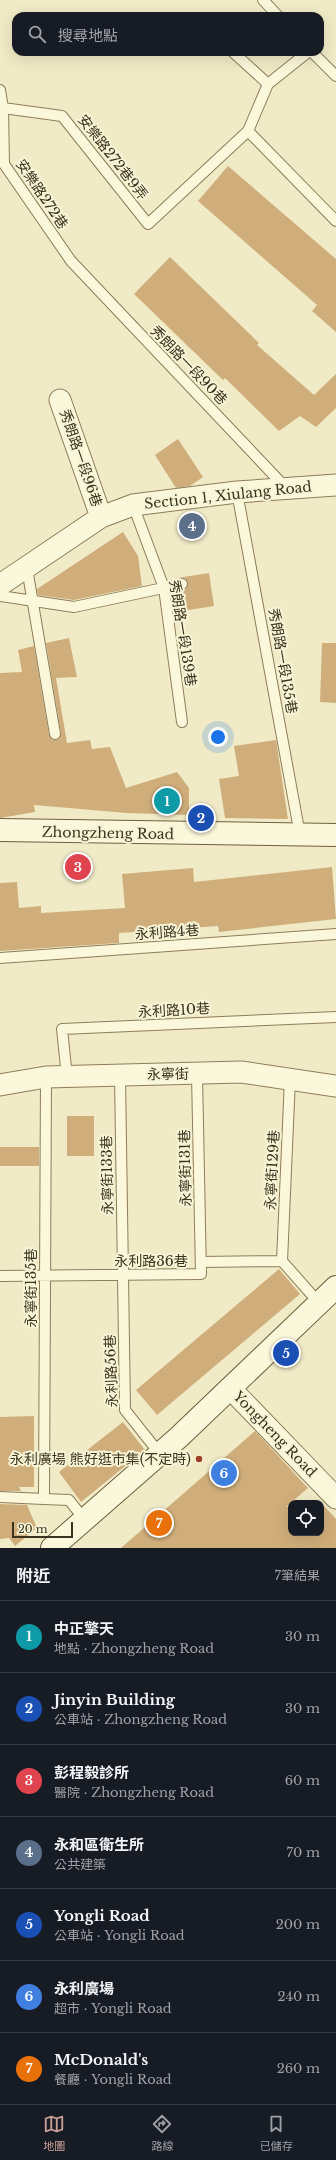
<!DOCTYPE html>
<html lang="zh-TW">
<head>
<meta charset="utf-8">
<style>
  :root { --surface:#171b24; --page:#242831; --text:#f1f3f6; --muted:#9ea1a6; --line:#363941; --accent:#cca199 }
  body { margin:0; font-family:"Libre Baskerville","Noto Sans TC",serif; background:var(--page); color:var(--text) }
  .controls { position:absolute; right:12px; bottom:12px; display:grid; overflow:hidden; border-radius:8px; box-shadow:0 4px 16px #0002 }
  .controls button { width:36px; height:36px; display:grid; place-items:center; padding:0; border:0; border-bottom:1px solid var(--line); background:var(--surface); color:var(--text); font:20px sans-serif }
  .scale { position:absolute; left:12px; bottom:10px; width:61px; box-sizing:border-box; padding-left:4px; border:2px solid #3c331f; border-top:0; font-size:11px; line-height:14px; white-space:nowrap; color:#3c331f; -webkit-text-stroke:3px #f7f4d6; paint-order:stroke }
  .you { position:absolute; left:218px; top:737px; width:14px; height:14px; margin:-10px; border:3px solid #fff; border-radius:50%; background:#1a73e8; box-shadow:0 0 0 6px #1a73e833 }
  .badge { display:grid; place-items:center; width:26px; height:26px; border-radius:50%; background:var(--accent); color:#fff; font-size:13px; font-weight:700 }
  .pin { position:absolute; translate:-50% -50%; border:2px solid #fff; box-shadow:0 1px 4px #0006 }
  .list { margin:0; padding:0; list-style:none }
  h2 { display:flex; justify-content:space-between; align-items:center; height:52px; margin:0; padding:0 16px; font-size:17px }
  h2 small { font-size:13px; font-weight:400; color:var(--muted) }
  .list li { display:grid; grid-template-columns:26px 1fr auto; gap:12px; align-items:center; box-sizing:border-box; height:72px; padding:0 16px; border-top:1px solid var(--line) }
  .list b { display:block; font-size:15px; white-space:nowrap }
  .list p { margin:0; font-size:13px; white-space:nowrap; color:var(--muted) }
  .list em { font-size:13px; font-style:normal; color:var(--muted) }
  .icon { flex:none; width:22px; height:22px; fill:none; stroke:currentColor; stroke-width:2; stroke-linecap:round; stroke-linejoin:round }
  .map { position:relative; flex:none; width:336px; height:1548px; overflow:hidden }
  .search { position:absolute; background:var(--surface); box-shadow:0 4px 16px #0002; left:12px; right:12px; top:12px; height:44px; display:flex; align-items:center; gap:10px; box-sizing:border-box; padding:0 14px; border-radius:12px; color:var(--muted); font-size:15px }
  .sheet { height:556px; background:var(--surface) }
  nav { display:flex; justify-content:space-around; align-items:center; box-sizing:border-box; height:56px; border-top:1px solid var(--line); background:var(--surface); font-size:11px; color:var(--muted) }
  nav a { display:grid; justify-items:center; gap:2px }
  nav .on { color:var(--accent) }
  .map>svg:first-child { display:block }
</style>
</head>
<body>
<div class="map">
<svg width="336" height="1548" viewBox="0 0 336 1548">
  <rect width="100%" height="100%" fill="#f0ebc6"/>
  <!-- building -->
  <path fill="#d0ae7b" d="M228,166L336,259V332L312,311L317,305L198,201Z
    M170,257L259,343L257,345L314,395L336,374V408L316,427L300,416L279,431L225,378L223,380L134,294Z
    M178,439L203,477L190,486L176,488L155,455Z
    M123,532L138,556L142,586L74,600L38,595L37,589Z
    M209,573L214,606L176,612L173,593L186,589L188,583L184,578L171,579Z
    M69,638L77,677L56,678L67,743L90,740L92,749L110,747L126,788L177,772L189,788V815L126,813L34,805L35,812L0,818V673L22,672L18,650L34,646L49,735L52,740L59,739L61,733L46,643Z
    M322,643H336V703L320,702Z
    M276,740L288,819L225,818L219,779L239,776L234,746Z
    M332,867L336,919L219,932L218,926L119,933V943L0,951V883L17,882L19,908L41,906V913L125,908L122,874L193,868L194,882Z
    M67,1116H94V1156H67Z
    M0,1147H39V1166H0Z
    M279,1269L300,1294L157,1415L136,1390Z
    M34,1416V1487H19L21,1491H0V1417Z
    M123,1422L145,1450L81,1502L59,1472Z
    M255,1431L308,1488L286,1507H291V1533H321V1506H324L336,1519V1548H121Z
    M0,1504L27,1505L37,1528L15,1546L9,1538L0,1539Z"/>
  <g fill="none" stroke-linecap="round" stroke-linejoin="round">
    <defs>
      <path id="lane" d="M263,0L278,16
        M233,52L268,84L248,131L336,221
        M312,52L336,76
        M268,84L308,52
        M0,90L3,108L4,164L71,261L286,488
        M3,108L62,116L148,224L248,131
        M237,492L300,835
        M133,505L164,588L182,722
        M27,568L55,734
        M0,596L74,607L182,584
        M0,958L336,934
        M120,1075L125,1410L160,1454
        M46,1077L44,1499L69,1500L84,1519
        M67,1077L62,1029L336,1017
        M282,1261L290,1079
        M201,1262L282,1261L319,1303
        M0,1276L201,1274L197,1074
        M0,1497L44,1499"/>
      <path id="street" d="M60,400L101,517
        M0,585L101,517L133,505L237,492L336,485
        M0,1085L46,1077L241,1072L336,1086
        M230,1388L336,1498"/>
      <path id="secondary" d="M0,830L336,835
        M52,1548L179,1437L336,1287"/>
    </defs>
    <!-- lane casing -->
    <use href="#lane" stroke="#8d7e5b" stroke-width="12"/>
    <!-- street casing -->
    <use href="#street" stroke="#8d7e5b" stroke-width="23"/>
    <!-- secondary casing -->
    <use href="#secondary" stroke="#6f5f3e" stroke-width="24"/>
    <!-- lane -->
    <use href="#lane" stroke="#faf7da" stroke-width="10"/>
    <!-- street -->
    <use href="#street" stroke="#faf7da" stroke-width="21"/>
    <!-- secondary -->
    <use href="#secondary" stroke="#faf7da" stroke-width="22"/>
  </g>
  <!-- markers -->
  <circle fill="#9e3d28" stroke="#f7f4d6" stroke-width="1.5" cx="199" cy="1459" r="4"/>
  <g text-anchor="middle" stroke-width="4" stroke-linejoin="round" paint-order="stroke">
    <!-- street labels -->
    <g font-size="14" fill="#3c331f" stroke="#f7f4d6">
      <text transform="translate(113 157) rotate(52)" y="5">安樂路272巷9弄</text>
      <text transform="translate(42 194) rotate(56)" y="5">安樂路272巷</text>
      <text transform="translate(189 365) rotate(46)" y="5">秀朗路一段90巷</text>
      <text transform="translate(81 458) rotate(71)" y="5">秀朗路一段96巷</text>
      <text transform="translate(228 495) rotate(-6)" y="5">Section 1, Xiulang Road</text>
      <text transform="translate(183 633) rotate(81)" y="5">秀朗路一段139巷</text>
      <text transform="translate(283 661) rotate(80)" y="5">秀朗路一段135巷</text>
      <text transform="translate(108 833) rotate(1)" y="5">Zhongzheng Road</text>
      <text transform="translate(167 932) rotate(-4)" y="5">永利路4巷</text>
      <text transform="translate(174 1010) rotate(-3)" y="5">永利路10巷</text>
      <text transform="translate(168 1074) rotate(-1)" y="5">永寧街</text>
      <text transform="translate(185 1168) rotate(-91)" y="5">永寧街131巷</text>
      <text transform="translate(272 1170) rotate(-87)" y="5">永寧街129巷</text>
      <text transform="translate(107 1175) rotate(-91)" y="5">永寧街133巷</text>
      <text x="151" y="1266">永利路36巷</text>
      <text transform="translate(31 1288) rotate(-90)" y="5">永寧街135巷</text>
      <text transform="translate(111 1371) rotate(-92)" y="5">永利路56巷</text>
      <text transform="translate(275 1434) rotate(46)" y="5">Yongheng Road</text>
    </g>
    <!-- poi labels -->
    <g font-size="14" fill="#3c331f" stroke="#f7f4d6" text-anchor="end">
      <text x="191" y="1464">永利廣場 熊好逛市集(不定時)</text>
    </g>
  </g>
</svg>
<div class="controls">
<button><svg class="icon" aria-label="locate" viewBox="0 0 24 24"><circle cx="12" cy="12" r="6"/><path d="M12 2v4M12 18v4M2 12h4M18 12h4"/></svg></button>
</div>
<div class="scale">20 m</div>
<div class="you"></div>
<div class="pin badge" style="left:167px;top:801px;background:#0f9aa8">1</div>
<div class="pin badge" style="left:201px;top:818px;background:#1a4fb4">2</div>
<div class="pin badge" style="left:78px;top:867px;background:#e0444e">3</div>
<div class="pin badge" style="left:192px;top:526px;background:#5c6f8a">4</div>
<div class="pin badge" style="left:286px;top:1353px;background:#1a4fb4">5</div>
<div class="pin badge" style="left:224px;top:1473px;background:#3f7fe0">6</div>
<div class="pin badge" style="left:159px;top:1523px;background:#e8710a">7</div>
<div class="search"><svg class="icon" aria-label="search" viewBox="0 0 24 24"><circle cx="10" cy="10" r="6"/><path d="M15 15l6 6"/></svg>搜尋地點</div>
</div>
<section class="sheet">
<h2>附近<small>7筆結果</small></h2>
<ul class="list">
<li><span class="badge" style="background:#0f9aa8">1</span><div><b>中正擎天</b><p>地點 · Zhongzheng Road</p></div><em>30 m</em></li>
<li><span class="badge" style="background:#1a4fb4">2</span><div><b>Jinyin Building</b><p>公車站 · Zhongzheng Road</p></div><em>30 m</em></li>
<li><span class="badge" style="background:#e0444e">3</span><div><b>彭程毅診所</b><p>醫院 · Zhongzheng Road</p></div><em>60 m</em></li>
<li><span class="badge" style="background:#5c6f8a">4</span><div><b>永和區衛生所</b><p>公共建築</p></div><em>70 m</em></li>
<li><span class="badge" style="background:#1a4fb4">5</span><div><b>Yongli Road</b><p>公車站 · Yongli Road</p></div><em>200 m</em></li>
<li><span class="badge" style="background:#3f7fe0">6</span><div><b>永利廣場</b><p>超市 · Yongli Road</p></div><em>240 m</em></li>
<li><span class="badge" style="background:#e8710a">7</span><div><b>McDonald's</b><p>餐廳 · Yongli Road</p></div><em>260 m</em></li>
</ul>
</section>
<nav>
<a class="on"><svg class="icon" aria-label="map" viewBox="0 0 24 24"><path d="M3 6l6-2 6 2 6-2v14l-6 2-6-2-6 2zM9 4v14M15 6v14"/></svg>地圖</a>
<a><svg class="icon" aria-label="directions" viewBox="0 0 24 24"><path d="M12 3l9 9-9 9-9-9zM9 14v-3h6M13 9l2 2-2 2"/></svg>路線</a>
<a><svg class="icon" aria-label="saved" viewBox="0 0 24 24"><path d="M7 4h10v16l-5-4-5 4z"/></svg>已儲存</a>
</nav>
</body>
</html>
